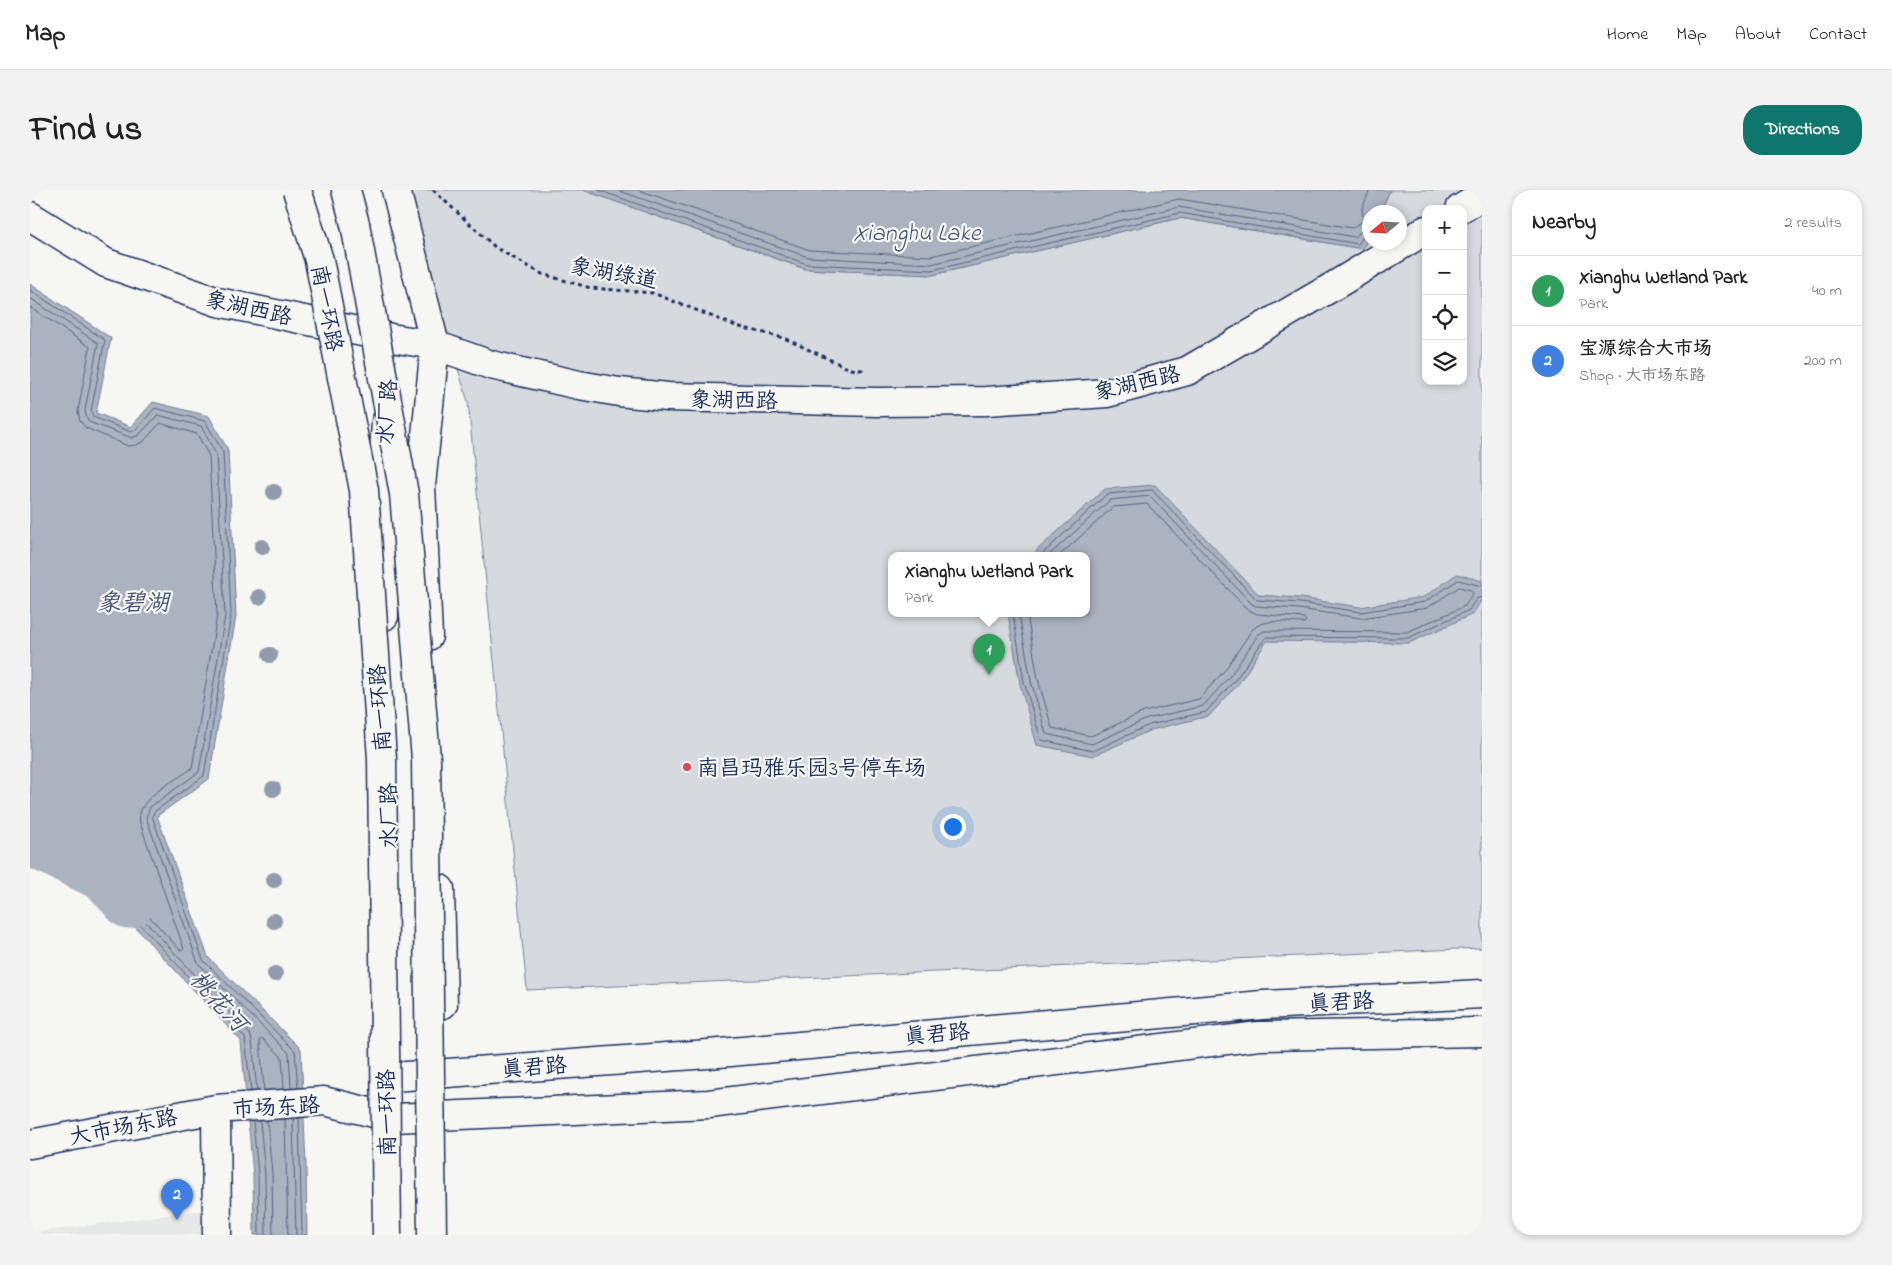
<!DOCTYPE html>
<html lang="en">
<head>
<meta charset="utf-8">
<style>
  :root { --surface:#fff; --page:#f2f2f2; --text:#222; --muted:#767676; --line:#e0e0e0; --accent:#0f766e }
  body { margin:0; font-family:"Indie Flower","LXGW WenKai TC",sans-serif; background:var(--page); color:var(--text) }
  .controls { position:absolute; right:15px; top:15px; display:grid; overflow:hidden; border-radius:10px; box-shadow:0 2px 8px #0003 }
  .controls button { width:45px; height:45px; display:grid; place-items:center; padding:0; border:0; border-bottom:1px solid var(--line); background:var(--surface); color:var(--text); font:25px sans-serif }
  .compass { position:absolute; left:1332px; top:15px; width:45px; height:45px; border-radius:50%; background:var(--surface); box-shadow:0 2px 8px #0003; rotate:252deg }
  .you { position:absolute; left:922px; top:636px; width:18px; height:18px; margin:-12px; border:4px solid #fff; border-radius:50%; background:#1a73e8; box-shadow:0 0 0 8px #1a73e833 }
  .badge { display:grid; place-items:center; width:32px; height:32px; border-radius:50%; background:var(--accent); color:#fff; font-size:16px; font-weight:700 }
  .pin { position:absolute; translate:-50% -41px; filter:drop-shadow(0 1px 2px #0008) }
  .pin::after { content:''; position:absolute; top:26px; width:18px; height:15px; background:inherit; clip-path:polygon(0 0,100% 0,50% 100%) }
  .popup { position:absolute; left:858px; top:362px; width:202px; height:65px; box-sizing:border-box; display:grid; place-content:center; border-radius:10px; background:var(--surface); filter:drop-shadow(0 1px 4px #0005); font-size:16px; white-space:nowrap; color:var(--muted) }
  .popup b { font-size:19px; color:var(--text) }
  .popup::after { content:''; position:absolute; left:50%; top:100%; margin-left:-10px; border:10px solid transparent; border-top-color:var(--surface) }
  .list { margin:0; padding:0; list-style:none }
  h2 { display:flex; justify-content:space-between; align-items:center; height:65px; margin:0; padding:0 20px; font-size:21px }
  h2 small { font-size:16px; font-weight:400; color:var(--muted) }
  .list li { display:grid; grid-template-columns:32px 1fr auto; gap:15px; align-items:center; box-sizing:border-box; height:70px; padding:0 20px; border-top:1px solid var(--line) }
  .list b { display:block; font-size:19px; white-space:nowrap }
  .list p { margin:0; font-size:16px; white-space:nowrap; color:var(--muted) }
  .list em { font-size:16px; font-style:normal; color:var(--muted) }
  .icon { flex:none; width:28px; height:28px; fill:none; stroke:currentColor; stroke-width:2; stroke-linecap:round; stroke-linejoin:round }
  .map { position:relative; flex:none; width:1452px; height:1045px; overflow:hidden; border-radius:20px }
  header { display:flex; align-items:center; gap:30px; box-sizing:border-box; height:70px; padding:0 25px; background:var(--surface); border-bottom:1px solid var(--line) }
  header strong { font-size:24px }
  nav { display:flex; gap:28px; margin-inline-start:auto; font-size:18px }
  .intro { display:flex; align-items:center; justify-content:space-between; box-sizing:border-box; height:120px; padding:0 30px }
  h1 { margin:0; font-size:35px }
  .button { padding:12px 22px; border-radius:20px; background:var(--accent); color:#fff; font-size:18px; font-weight:700 }
  main { display:flex; gap:30px; padding:0 30px }
  aside { flex:1; background:var(--surface); border-radius:20px; box-shadow:0 2px 8px #0003 }
  .map>svg:first-child { display:block }
</style>
</head>
<body>
<header>
<strong>Map</strong>
<nav><a>Home</a><a>Map</a><a>About</a><a>Contact</a></nav>
</header>
<div class="intro"><h1>Find us</h1><a class="button">Directions</a></div>
<main>
<div class="map">
<svg width="1452" height="1045" viewBox="0 0 1452 1045">
  <rect width="100%" height="100%" fill="#f6f6f2"/>
  <filter id="ink" filterUnits="userSpaceOnUse"><feTurbulence type="fractalNoise" baseFrequency=".02" numOctaves="2"/><feDisplacementMap in="SourceGraphic" scale="10" xChannelSelector="R" yChannelSelector="G"/><feConvolveMatrix kernelMatrix="1 2 1 2 8 2 1 2 1" color-interpolation-filters="sRGB"/></filter>
  <g filter="url(#ink)">
    <!-- built -->
    <path fill="#e6e7e7" d="M196,1017L197,1045H0V1043Z"/>
    <!-- green -->
    <path fill="#d6d9dd" stroke="#78849e" fill-rule="evenodd" d="M374,0H553L775,79L902,85L1150,28L1333,59L1339,45L1340,52H1370V22H1350L1360,0H1452V758L497,800L438,212ZM1396,19H1433V191H1396ZM862,366H1056V424H862Z"/>
    <!-- water -->
    <path fill="#abb2c0" stroke="#717e99" d="M553,0H1360L1350,22H1340L1339,45L1333,59L1150,28L902,85L776,79Z
      M0,94L81,148L66,223L101,237L123,212L179,226L198,260L206,426L179,589L127,626L178,767L271,859L276,976L277,1045H224L223,985L211,851L41,668L0,678Z
      M1125,295L1229,405L1270,408L1330,417L1394,407L1427,384L1452,391V409L1443,424L1379,453L1237,451L1209,493L1179,526L1121,540L1063,566L1007,555L990,494L978,424H1056V366H1004L1007,360L1075,299Z"/>
    <g fill="none" stroke-linecap="round" stroke-linejoin="round">
      <!-- shore -->
      <path stroke="#556385" stroke-width="1" d="M568,0L777,74L902,80L1150,23L1328,54L1334,46L1340,45
        M587,0L778,67L901,74L1149,17L1325,47L1332,40L1340,39
        M609,0L780,60L901,66L1149,9L1322,38L1333,31L1332,18L1340,0
        M0,100L75,150L61,221L63,227L101,242L106,240L125,218L175,231L193,262L201,425L174,586L125,621L122,626L173,770L265,861L268,898
        M0,108L68,153L55,220L56,226L59,232L102,248L109,245L128,225L171,236L186,264L195,425L169,582L120,617L116,627L168,773L259,863L261,898
        M0,117L60,157L48,221L50,231L56,238L98,256L106,255L113,252L130,233L167,244L179,266L187,425L162,578C145,592 104,608 110,633L154,759L150,760L51,652L38,649L0,658
        M1010,366L1077,304L1122,300L1227,410L1270,413L1331,422L1395,412L1428,390L1452,396
        M983,424L994,492L1011,550L1063,561L1119,535L1176,522L1205,490L1236,447L1378,448L1439,420L1446,409L1452,407
        M989,424L1001,491L1016,544L1062,554L1117,529L1173,516L1200,486L1228,445L1234,441L1377,442L1435,416L1443,403L1441,400L1429,397L1397,418L1331,428L1269,419L1225,416L1220,412L1120,306L1080,310L1018,366
        M997,424L1008,489L1022,538L1061,546L1114,522L1169,509L1194,481L1222,440C1234,427 1258,433 1274,433L1276,431L1274,428L1227,424L1217,419L1117,314L1083,317L1029,366
        M0,666L39,656L49,660L220,844L222,850L227,901
        M0,672L39,663L45,664L215,848L221,901
        M234,900L230,851L232,848L252,867L254,899
        M263,928L266,1045
        M269,928L272,1045
        M255,929L258,1045
        M237,930L242,984L243,1045
        M223,931L228,985L229,1045
        M230,931L235,985L236,1045"/>
      <!-- river -->
      <path stroke="#abb2c0" stroke-width="51" d="M0,650L76,687L99,713"/>
      <defs>
        <path id="minor" d="M1430,19L1452,6
          M0,26L76,73L188,112L361,148L405,155L461,175L549,195L589,202L638,207L847,212L956,211L1077,203L1157,181L1302,97L1396,40
          M354,426L352,293L356,232
          M398,446L391,296L405,155
          M410,699L413,814
          M186,919L187,1045
          M0,954L186,919L294,911L364,928"/>
        <path id="major" d="M363,887L678,864L1233,815L1452,804
          M364,928L679,914L1229,846L1452,842"/>
        <path id="highway" d="M316,0L325,34
          M366,0L405,155"/>
      </defs>
      <!-- minor casing -->
      <use href="#minor" stroke="#1b2f5e" stroke-width="31"/>
      <!-- major casing -->
      <use href="#major" stroke="#1b2f5e" stroke-width="31"/>
      <!-- highway casing -->
      <use href="#highway" stroke="#1b2f5e" stroke-width="31"/>
      <!-- path -->
      <path stroke="#1b2f5e" stroke-width="3" stroke-dasharray="4 4" stroke-linecap="butt" d="M403,0L466,58L512,84L561,98L623,103L706,136L754,148L820,179L832,180L831,184"/>
      <!-- minor -->
      <use href="#minor" stroke="#f6f6f2" stroke-width="28"/>
      <!-- major -->
      <use href="#major" stroke="#f6f6f2" stroke-width="28"/>
      <!-- highway -->
      <use href="#highway" stroke="#f6f6f2" stroke-width="28"/>
      <defs>
        <path id="highway-bridge" d="M267,0L289,70L334,300L352,569L357,1045
          M325,34L374,304L396,569L402,1045"/>
      </defs>
      <!-- highway-bridge casing -->
      <use href="#highway-bridge" stroke="#1b2f5e" stroke-width="31" stroke-linecap="butt"/>
      <!-- highway-bridge -->
      <use href="#highway-bridge" stroke="#f6f6f2" stroke-width="28"/>
    </g>
    <!-- trees -->
    <g fill="#929bae">
      <circle cx="244" cy="302" r="8"/>
      <circle cx="232" cy="357" r="8"/>
      <circle cx="229" cy="407" r="8"/>
      <circle cx="240" cy="465" r="8"/>
      <circle cx="243" cy="599" r="8"/>
      <circle cx="244" cy="690" r="8"/>
      <circle cx="244" cy="731" r="8"/>
      <circle cx="245" cy="784" r="8"/>
    </g>
  </g>
  <!-- markers -->
  <circle fill="#d1495b" stroke="#f6f6f2" stroke-width="2" cx="657" cy="577" r="5"/>
  <g text-anchor="middle" stroke-width="4.5" stroke-linejoin="round" paint-order="stroke">
    <!-- street labels -->
    <g font-size="22" fill="#1b2f5e" stroke="#f6f6f2">
      <text transform="translate(584 82) rotate(10)" y="8">象湖绿道</text>
      <text transform="translate(219 117) rotate(13)" y="8">象湖西路</text>
      <text transform="translate(298 118) rotate(79)" y="8">南一环路</text>
      <text transform="translate(1107 192) rotate(-13)" y="8">象湖西路</text>
      <text transform="translate(704 209) rotate(1)" y="8">象湖西路</text>
      <text transform="translate(356 222) rotate(-86)" y="8">水厂路</text>
      <text transform="translate(349 518) rotate(-94)" y="8">南一环路</text>
      <text transform="translate(358 626) rotate(-91)" y="8">水厂路</text>
      <text transform="translate(1311 811) rotate(-3)" y="8">真君路</text>
      <text transform="translate(907 843) rotate(-5)" y="8">真君路</text>
      <text transform="translate(504 876) rotate(-4)" y="8">真君路</text>
      <text transform="translate(246 916) rotate(-3)" y="8">市场东路</text>
      <text transform="translate(356 923) rotate(-91)" y="8">南一环路</text>
      <text transform="translate(93 936) rotate(-11)" y="8">大市场东路</text>
    </g>
    <!-- poi labels -->
    <g font-size="22" fill="#1b2f5e" stroke="#f6f6f2" text-anchor="start">
      <text x="667" y="585">南昌玛雅乐园3号停车场</text>
    </g>
    <!-- water labels -->
    <g font-size="24" font-style="italic" fill="#46567b" stroke="#f6f6f2">
      <text x="887" y="50">Xianghu Lake</text>
      <text x="103" y="420">象碧湖</text>
      <text transform="translate(189 811) rotate(48)" y="8">桃花河</text>
    </g>
  </g>
</svg>
<div class="controls">
<button>+</button>
<button>−</button>
<button><svg class="icon" aria-label="locate" viewBox="0 0 24 24"><circle cx="12" cy="12" r="6"/><path d="M12 2v4M12 18v4M2 12h4M18 12h4"/></svg></button>
<button><svg class="icon" aria-label="layers" viewBox="0 0 24 24"><path d="M12 4l9 5-9 5-9-5zM3 14l9 5 9-5"/></svg></button>
</div>
<svg class="compass" viewBox="-18 -18 36 36"><path d="M0-13l5 13h-10z" fill="#e53935"/><path d="M0 13l5-13h-10z" fill="#767676"/></svg>
<div class="you"></div>
<div class="pin badge" style="left:959px;top:485px;background:#2e9e5b">1</div>
<div class="popup"><b>Xianghu Wetland Park</b>Park</div>
<div class="pin badge" style="left:147px;top:1030px;background:#3f7fe0">2</div>
</div>
<aside>
<h2>Nearby<small>2 results</small></h2>
<ul class="list">
<li><span class="badge" style="background:#2e9e5b">1</span><div><b>Xianghu Wetland Park</b><p>Park</p></div><em>40 m</em></li>
<li><span class="badge" style="background:#3f7fe0">2</span><div><b>宝源综合大市场</b><p>Shop · 大市场东路</p></div><em>200 m</em></li>
</ul>
</aside>
</main>
</body>
</html>
